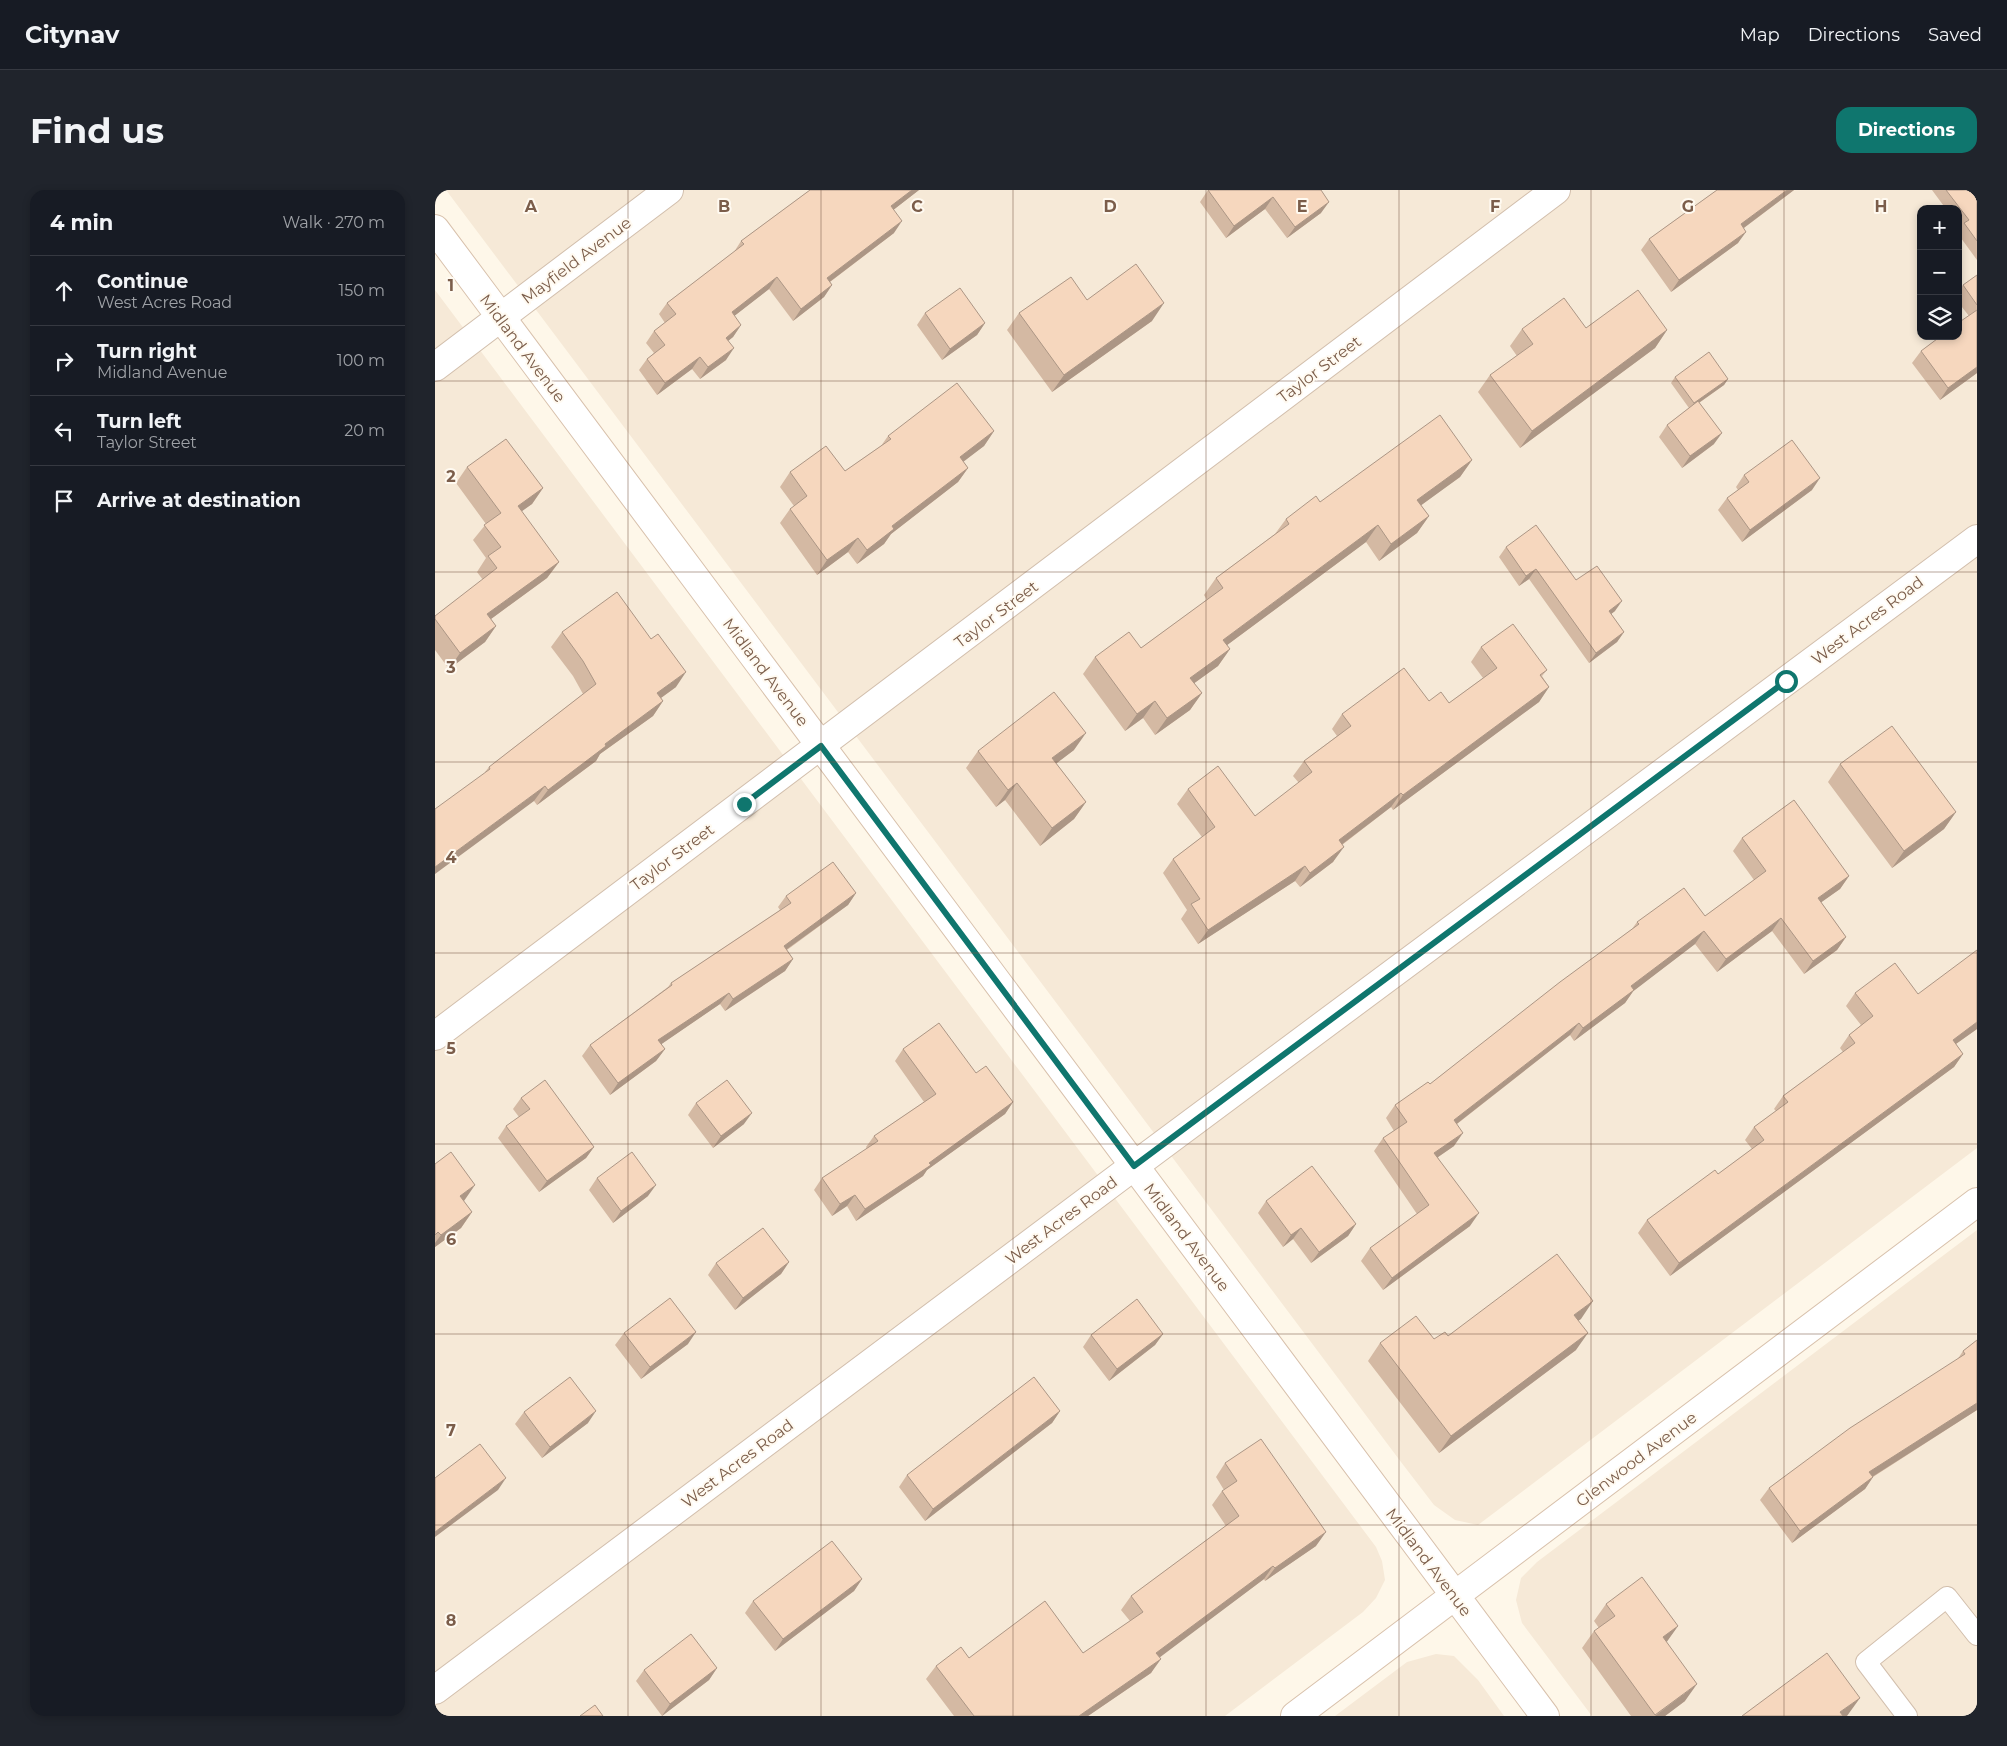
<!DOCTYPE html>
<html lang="en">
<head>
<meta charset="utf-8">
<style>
  :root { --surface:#171b24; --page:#20242c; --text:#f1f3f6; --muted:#9ea1a6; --line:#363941; --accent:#0f766e }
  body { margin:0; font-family:Montserrat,sans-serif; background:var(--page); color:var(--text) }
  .controls { position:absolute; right:15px; top:15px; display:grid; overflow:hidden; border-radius:10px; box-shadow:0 2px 8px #0003 }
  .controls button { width:45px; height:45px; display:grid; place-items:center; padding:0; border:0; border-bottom:1px solid var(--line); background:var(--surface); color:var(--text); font:25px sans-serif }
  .stop { position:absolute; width:15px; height:15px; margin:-11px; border:4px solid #0f766e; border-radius:50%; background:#fff }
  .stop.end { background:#0f766e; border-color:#fff; box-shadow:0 1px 5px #0008 }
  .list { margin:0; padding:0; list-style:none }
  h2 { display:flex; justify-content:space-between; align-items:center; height:65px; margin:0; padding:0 20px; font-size:21px }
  h2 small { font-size:16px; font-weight:400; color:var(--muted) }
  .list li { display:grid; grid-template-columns:32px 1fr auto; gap:15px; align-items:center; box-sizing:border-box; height:70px; padding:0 20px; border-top:1px solid var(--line) }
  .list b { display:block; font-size:19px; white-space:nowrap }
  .list p { margin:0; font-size:16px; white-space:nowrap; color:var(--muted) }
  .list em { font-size:16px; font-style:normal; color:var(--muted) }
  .icon { flex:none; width:28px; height:28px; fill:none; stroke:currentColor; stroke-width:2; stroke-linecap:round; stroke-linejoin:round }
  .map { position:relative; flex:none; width:1542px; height:1526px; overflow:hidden; border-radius:15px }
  header { display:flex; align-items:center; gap:30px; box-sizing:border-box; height:70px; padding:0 25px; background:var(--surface); border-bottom:1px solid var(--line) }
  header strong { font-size:24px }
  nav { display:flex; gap:28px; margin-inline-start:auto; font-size:18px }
  .intro { display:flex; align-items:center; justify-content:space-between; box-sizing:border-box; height:120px; padding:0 30px }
  h1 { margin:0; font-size:35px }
  .button { padding:12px 22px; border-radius:15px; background:var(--accent); color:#fff; font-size:18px; font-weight:700 }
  main { display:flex; gap:30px; padding:0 30px }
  aside { flex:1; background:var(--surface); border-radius:15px; box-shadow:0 2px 8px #0003 }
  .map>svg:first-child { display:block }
</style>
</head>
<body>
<header>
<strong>Citynav</strong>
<nav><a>Map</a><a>Directions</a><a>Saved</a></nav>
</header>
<div class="intro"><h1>Find us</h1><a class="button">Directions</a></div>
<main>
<aside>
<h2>4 min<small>Walk · 270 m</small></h2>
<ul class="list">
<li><svg class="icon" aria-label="ahead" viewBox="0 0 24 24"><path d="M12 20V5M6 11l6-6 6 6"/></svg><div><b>Continue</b><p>West Acres Road</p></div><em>150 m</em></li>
<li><svg class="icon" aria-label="right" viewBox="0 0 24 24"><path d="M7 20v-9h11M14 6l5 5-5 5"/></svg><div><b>Turn right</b><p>Midland Avenue</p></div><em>100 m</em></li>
<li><svg class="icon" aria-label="left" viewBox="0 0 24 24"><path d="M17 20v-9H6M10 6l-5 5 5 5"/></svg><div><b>Turn left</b><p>Taylor Street</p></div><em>20 m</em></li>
<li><svg class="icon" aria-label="arrive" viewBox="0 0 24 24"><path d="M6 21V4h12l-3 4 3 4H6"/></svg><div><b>Arrive at destination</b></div></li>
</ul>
</aside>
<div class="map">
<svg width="1542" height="1526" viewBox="0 0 1542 1526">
  <rect width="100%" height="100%" fill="#fef7e9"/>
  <!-- residential -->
  <path fill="#f6e9d7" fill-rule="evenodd" d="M11,0H1542V958L1043,1335L1020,1330L999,1315L966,1272ZM1486,19H1523V146H1486Z
    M0,100L941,1357L947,1371L950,1390L941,1408L928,1422L790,1526H0Z
    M1542,1040V1526H1157L1087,1433L1081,1410L1086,1388L1102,1372Z
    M1001,1464L1019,1466L1043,1490L1069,1526H900L972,1472Z"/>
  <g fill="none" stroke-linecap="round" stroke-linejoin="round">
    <defs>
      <path id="lane" d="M1472,1526L1431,1472L1512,1407L1542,1445"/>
      <path id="street" d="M0,177L234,0
        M0,846L1121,0
        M0,1500L699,976L1542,349"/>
      <path id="secondary" d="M0,39L1110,1526
        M860,1526L1542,1012"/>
    </defs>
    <!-- lane casing -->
    <use href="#lane" stroke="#d2bfad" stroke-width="22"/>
    <!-- street casing -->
    <use href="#street" stroke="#d2bfad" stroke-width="30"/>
    <!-- secondary casing -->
    <use href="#secondary" stroke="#d8c1ac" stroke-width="30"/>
    <!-- lane -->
    <use href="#lane" stroke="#fff" stroke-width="20"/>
    <!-- street -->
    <use href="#street" stroke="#fff" stroke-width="28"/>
    <!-- secondary -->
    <use href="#secondary" stroke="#fff" stroke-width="28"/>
  </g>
  <!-- wall -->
  <path fill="#d4b9a3" d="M375,0H484L458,20L459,43L395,92L397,95L389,107L358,131L334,99L299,126L306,135L298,147L293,151L291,170L265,189L257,179L222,205L204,180L212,169L219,163L211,153L219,141L230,133L224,124L232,113L299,62L306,51Z
    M773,0H886V23L852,48L830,19L791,48L765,12Z
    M1282,0H1359L1309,38L1303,53L1236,102L1206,60L1214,49Z
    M1497,0H1542V70L1523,44V42L1526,38L1523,35V19H1511Z
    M1542,85V183L1505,210L1477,173L1486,161L1534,126L1523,112V102L1528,95Z
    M652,110L717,131L617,202L572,140L584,123Z
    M490,123L550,133L542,145L507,170L482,135Z
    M1151,138L1232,140L1220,158L1085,258L1043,202L1055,185L1082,166L1075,156L1087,139Z
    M1240,187L1293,189L1289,195L1264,213L1279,254L1247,278L1224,247L1232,235L1254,218L1236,193Z
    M559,241L549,256L528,271L533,278L523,292L456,344L449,354L422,374L413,362L382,385L345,333L355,319L359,316L345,297L355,282L410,281L446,256L453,246Z
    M1037,270L1025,287L986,315L994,326L982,343L944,371L931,352L792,455L795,459L783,476L759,493L767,503L755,520L720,545L708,528L690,541L648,484L660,467L706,458L772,410L769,405L781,388L840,344L851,329L885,312Z
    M32,277L108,298L97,314L86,321L124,372L112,388L56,429L61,436L50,452L14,479L0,460V426L48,390L42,382L51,368L38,350L51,334L21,293Z
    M1309,285L1377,300L1307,352L1283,320L1292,308L1303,300L1301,297Z
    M1071,357L1141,390L1180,421L1176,424L1189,442L1182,452L1154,473L1094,389L1084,396L1064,367Z
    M127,442L241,497L226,508L228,511L218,526L165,564L161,571L102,615L99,611L50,582L54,577L148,504L138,486L116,457Z
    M1046,457L1112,480L1107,486L1114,497L1104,512L958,620L956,617L907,655L898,672L865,697L860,691L763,754L746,729L752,720L728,683L738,669L767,647L742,614L753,599L820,626L864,593L858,586L869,571L902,546L897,539L907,524L994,511L1014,513L1048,488L1036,472Z
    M639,560L621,573L651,612L639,629L605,656L570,610L561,617L531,578L543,561Z
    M1405,574L1521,622L1509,639L1457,678L1393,592Z
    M1307,648L1414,686L1405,699L1386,712L1411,747L1402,760L1369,784L1337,741L1282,782L1260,754L1199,800L1190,813L1139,851L1135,845L1022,934L1019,956L1003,967L1035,1036L948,1100L926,1071L935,1058L982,1024L939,961L948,948L959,941L951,928L960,915L995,894L1197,739L1202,732L1270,726L1319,690L1298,661Z
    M421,703L413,715L352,760L358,769L350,781L290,821L285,814L226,854L230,859L221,871L175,905L147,866L155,855L233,797L236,793L345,720L343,717L351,706Z
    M1420,803L1483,804L1542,839L1521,854L1528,864L1519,877L1235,1086L1203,1043L1212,1030L1283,984L1317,959L1310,950L1319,937L1341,921L1339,919L1348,906L1408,862L1405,858L1414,845L1426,835L1411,816Z
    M468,859L578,912L570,924L492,980L488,986L421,1031L412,1016L397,1026L379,1000L387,988L432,959L431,957L439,946L489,912L460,871Z
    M86,908L159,957L151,968L104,1002L63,948L71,936L84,927L78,919Z
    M261,913L309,934L278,958L253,925Z
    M0,974L37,1022L26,1038L0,1057Z
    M162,988L213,1006L178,1033L154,1000Z
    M831,1011L921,1034L913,1046L876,1073L858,1049L848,1057L823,1023Z
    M354,1072L346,1084L300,1120L273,1085L281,1073Z
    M1146,1129L1144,1130L1141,1160L1004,1263L933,1171L945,1153L999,1149L1013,1146Z
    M189,1143L253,1154L206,1189L180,1155Z
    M728,1144L720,1155L674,1191L648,1157L656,1145Z
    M1542,1150V1220L1438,1287L1430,1299L1357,1353L1325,1310L1334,1298L1522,1170L1528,1161Z
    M625,1221L617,1233L490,1331L464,1297L472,1285Z
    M89,1222L153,1233L107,1268L80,1234Z
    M790,1273L881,1356L830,1391L829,1389L724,1467L716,1483L653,1526H519L491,1489L501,1476L534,1468L648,1463L695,1431L686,1420L696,1406L791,1336L777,1315L787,1301L789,1300L781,1287Z
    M427,1389L419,1401L340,1461L310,1423L318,1411Z
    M1171,1414L1243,1436L1231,1452L1250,1511L1230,1526H1196L1147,1458L1159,1441L1164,1438L1159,1431Z
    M282,1478L274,1490L227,1526L201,1491L209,1480Z"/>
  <!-- shaded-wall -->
  <path fill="#ac9685" d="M477,0H484L448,28L456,16Z
    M1352,0H1359L1298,46L1306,34Z
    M838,7L830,19L791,48L799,36Z
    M894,12L886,23L852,48L860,37Z
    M467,31L459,43L384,100L392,88Z
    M1311,42L1303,53L1236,102L1244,90Z
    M342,87L334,99L289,134L297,122Z
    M397,95L389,107L358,131L366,119Z
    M729,113L717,131L617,202L629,185Z
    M550,133L542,145L507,170L515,159Z
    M306,135L298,147L283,159L291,148Z
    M1232,140L1220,158L1085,258L1097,241Z
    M299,158L291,170L265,189L273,177Z
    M265,167L257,179L222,205L230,193Z
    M1542,177V183L1505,210L1513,198Z
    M1293,189L1289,195L1255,219L1259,213Z
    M559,241L549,256L515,282L525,267Z
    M1287,243L1279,254L1247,278L1255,266Z
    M1037,270L1025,287L970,327L982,310Z
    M533,278L523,292L456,344L449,354L422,374L432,360L457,336Z
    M1385,288L1377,300L1307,352L1315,340Z
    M108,298L97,314L72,332L83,316Z
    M994,326L982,343L944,371L956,354Z
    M943,335L931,352L776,467L788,450Z
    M423,348L413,362L382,385L392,370Z
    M124,372L112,388L41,440L52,424Z
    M1101,379L1094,389L1084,396L1091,386Z
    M1187,411L1180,421L1167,431L1174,421Z
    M61,436L50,452L14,479L25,463Z
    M1189,442L1182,452L1154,473L1161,463Z
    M795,459L783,476L743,505L755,488Z
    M251,482L241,497L212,518L222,503Z
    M1114,497L1104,512L958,620L968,605Z
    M767,503L755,520L720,545L732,528Z
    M228,511L218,526L165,564L161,571L102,615L113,600L170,554Z
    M720,511L708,528L690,541L702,524Z
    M651,543L639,560L605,586L617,568Z
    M582,593L570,610L561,617L573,600Z
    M110,596L99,611L0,684V677Z
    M966,603L956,617L893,665L904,650Z
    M651,612L639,629L605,656L617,638Z
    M1521,622L1509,639L1457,678L1469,661Z
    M909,657L898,672L865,697L875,683Z
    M870,676L860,691L763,754L773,740Z
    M1414,686L1405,699L1374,721L1383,708Z
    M421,703L413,715L341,767L349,756Z
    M1346,728L1337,741L1282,782L1291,769Z
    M1269,741L1260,754L1196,803L1199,800L1190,813L1139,851L1148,838L1196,796Z
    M1411,747L1402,760L1369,784L1378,771Z
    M358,769L350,781L290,821L298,809Z
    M294,803L285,814L215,862L223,850Z
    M1542,832V839L1508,863L1518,850Z
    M1144,833L1135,845L1010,943L1019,930Z
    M230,859L221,871L175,905L183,893Z
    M1528,864L1519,877L1235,1086L1244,1073Z
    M578,912L570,924L492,980L488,986L421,1031L430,1019Z
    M317,923L309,934L278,958L286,946Z
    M1028,943L1019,956L990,976L999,963Z
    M159,957L151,968L104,1002L112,991Z
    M40,995L29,1011L14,1022L25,1006Z
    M221,995L213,1006L178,1033L186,1021Z
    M420,1005L412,1016L397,1026L405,1014Z
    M37,1022L26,1038L0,1057V1053L6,1045Z
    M1044,1023L1035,1036L948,1100L957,1088Z
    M921,1034L913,1046L876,1073L884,1062Z
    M866,1038L858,1049L848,1057L856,1045Z
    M354,1072L346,1084L300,1120L308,1108Z
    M1158,1111L1146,1129L1127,1142L1139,1125Z
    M261,1142L253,1154L206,1189L215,1177Z
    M1153,1143L1141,1160L1004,1263L1016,1246Z
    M728,1144L720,1155L674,1191L682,1179Z
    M1542,1213V1220L1426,1294L1434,1282Z
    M161,1221L153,1233L107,1268L115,1257Z
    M625,1221L617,1233L490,1331L498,1319Z
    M1438,1287L1430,1299L1357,1353L1365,1341Z
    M71,1288L63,1300L0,1347V1342Z
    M891,1342L881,1356L830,1391L840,1378Z
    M838,1376L829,1389L712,1477L721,1463Z
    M427,1389L419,1401L340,1461L348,1449Z
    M1243,1436L1231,1453L1228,1447Z
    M726,1469L716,1483L653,1526H644Z
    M282,1478L274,1490L227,1526L235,1514Z
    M1262,1494L1250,1511L1230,1526H1220Z
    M1425,1508L1412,1526H1402L1405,1522Z"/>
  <!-- building -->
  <path fill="#f6d7be" stroke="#ac9685" d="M375,0H477L456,16L467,31L392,88L397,95L366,119L342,87L297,122L306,135L291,148L299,158L273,177L265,167L230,193L212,169L230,155L219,141L241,124L232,113L309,54L306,51Z
    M773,0H886L894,12L860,37L838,7L799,36Z
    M1282,0H1352L1306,34L1311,42L1244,90L1214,49Z
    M1511,0H1542V51L1529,33L1534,30Z
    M701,74L729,113L629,185L584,123L636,87L652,110Z
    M1542,85V115L1528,95Z
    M525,98L550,133L515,159L490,123Z
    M1203,100L1232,140L1097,241L1055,185L1098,154L1087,139L1129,108L1151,138Z
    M1542,120V177L1513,198L1486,161L1506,146H1523V133Z
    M1274,162L1293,189L1259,213L1240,187Z
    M522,193L559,241L525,267L533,278L457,336L459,339L432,360L423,348L392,370L355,319L372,306L355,282L391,256L410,281L456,249L453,246Z
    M1263,211L1287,243L1255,266L1232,235Z
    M1005,225L1037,270L982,310L994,326L956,354L943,335L788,450L795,459L755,488L767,503L732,528L720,511L702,524L660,467L694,442L706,458L788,398L781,388L854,334L851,329L881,306L885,312Z
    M71,249L108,298L83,316L124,372L52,424L61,436L25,463L0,429V426L62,378L53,366L66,357L49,335L66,323L32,277Z
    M1357,250L1385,288L1315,340L1292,308L1314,292L1309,285Z
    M1101,335L1141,390L1162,376L1187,411L1174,421L1189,442L1161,463L1101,379L1091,386L1071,357Z
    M182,402L216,449L223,444L251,482L222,503L228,511L170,554L171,556L113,600L110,596L0,677V619L55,579L54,577L161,494L148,471L127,442Z
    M1078,434L1112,480L1105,485L1114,497L968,605L966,603L904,650L909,657L875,683L870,676L773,740L756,714L765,709L738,669L780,637L753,599L783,576L820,626L877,582L869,571L916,536L907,524L969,478L994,511L1006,502L1014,513L1062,478L1046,457Z
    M619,502L651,543L617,568L651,612L617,638L582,593L573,600L543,561Z
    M1457,536L1521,622L1469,661L1405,574Z
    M1359,610L1414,686L1383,708L1411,747L1378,771L1346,728L1291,769L1269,741L1196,796L1199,800L1148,838L1144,833L1019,930L1028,943L999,963L1044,1023L957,1088L935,1058L994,1015L948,948L972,932L960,915L993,892L995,894L1125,792L1204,734L1202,732L1249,698L1270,726L1331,681L1307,648Z
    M398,672L421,703L349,756L358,769L298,809L294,803L223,850L230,859L183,893L155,855L237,795L236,793L356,713L351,706Z
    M1542,760V832L1518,850L1528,864L1244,1073L1212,1030L1280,980L1283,984L1329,950L1319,937L1353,912L1348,906L1420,853L1414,845L1438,826L1420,803L1460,773L1483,804Z
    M504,833L541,883L551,876L578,912L494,973L496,975L430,1019L420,1005L405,1014L387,988L443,951L439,946L501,904L468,859Z
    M110,890L159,957L112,991L71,936L95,919L86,908Z
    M292,890L317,923L286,946L261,913Z
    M16,962L40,995L25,1006L37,1022L6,1045L3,1042L0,1045V974Z
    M197,962L221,995L186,1021L162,988Z
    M877,976L921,1034L884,1062L866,1038L856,1045L831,1011Z
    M328,1038L354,1072L308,1108L281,1073Z
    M1122,1064L1158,1111L1139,1125L1153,1143L1016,1246L945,1153L981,1126L999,1149L1010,1142L1013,1146Z
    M235,1108L261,1142L215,1177L189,1143Z
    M702,1109L728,1144L682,1179L656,1145Z
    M1542,1150V1213L1434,1282L1438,1287L1365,1341L1334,1298L1415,1238L1530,1164L1528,1161Z
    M135,1187L161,1221L115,1257L89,1222Z
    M599,1187L625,1221L498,1319L472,1285Z
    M826,1249L891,1342L840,1378L838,1376L721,1463L726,1469L644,1526H539L501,1476L526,1457L534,1468L610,1411L648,1463L708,1422L696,1406L804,1326L787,1301L802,1291L790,1273Z
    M45,1254L71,1288L0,1342V1288Z
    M397,1351L427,1389L348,1449L318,1411Z
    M1207,1387L1243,1436L1228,1447L1262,1494L1220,1525L1159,1441L1180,1426L1171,1414Z
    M256,1444L282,1478L235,1514L209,1480Z
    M1392,1463L1425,1508L1405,1522L1408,1526H1307Z
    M160,1515L168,1526H145Z"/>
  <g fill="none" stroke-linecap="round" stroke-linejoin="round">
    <!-- route -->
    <path stroke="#0f766e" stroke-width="6" d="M309,614L386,556L699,976L1351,491"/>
  </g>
  <!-- grid -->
  <path fill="none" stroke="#7b5d4a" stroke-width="1" stroke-opacity="0.55" d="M193,0V1526M386,0V1526M578,0V1526M771,0V1526M964,0V1526M1156,0V1526M1349,0V1526M0,191H1542M0,382H1542M0,572H1542M0,763H1542M0,954H1542M0,1144H1542M0,1335H1542"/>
  <g text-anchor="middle" stroke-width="4" stroke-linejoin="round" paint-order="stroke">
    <!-- street labels -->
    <g font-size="16" fill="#7b5d4a" stroke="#fffaf1">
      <text transform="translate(141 70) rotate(-37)" y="6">Mayfield Avenue</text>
      <text transform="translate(88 158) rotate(53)" y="6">Midland Avenue</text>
      <text transform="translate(884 179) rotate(-37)" y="6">Taylor Street</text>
      <text transform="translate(561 424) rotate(-37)" y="6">Taylor Street</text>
      <text transform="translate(1432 430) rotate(-37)" y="6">West Acres Road</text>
      <text transform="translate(331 482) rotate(53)" y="6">Midland Avenue</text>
      <text transform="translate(237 667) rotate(-37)" y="6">Taylor Street</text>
      <text transform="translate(626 1030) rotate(-37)" y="6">West Acres Road</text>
      <text transform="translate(752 1047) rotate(53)" y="6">Midland Avenue</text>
      <text transform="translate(1201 1269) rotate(-37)" y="6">Glenwood Avenue</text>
      <text transform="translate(302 1273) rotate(-37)" y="6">West Acres Road</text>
      <text transform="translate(994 1372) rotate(53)" y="6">Midland Avenue</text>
    </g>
  </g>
  <g font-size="16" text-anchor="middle" font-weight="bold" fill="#7b5d4a" stroke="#fffaf1" stroke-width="4" stroke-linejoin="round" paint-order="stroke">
    <text x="96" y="22">A</text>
    <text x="289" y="22">B</text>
    <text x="482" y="22">C</text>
    <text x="675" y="22">D</text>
    <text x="867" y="22">E</text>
    <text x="1060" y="22">F</text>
    <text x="1253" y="22">G</text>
    <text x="1446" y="22">H</text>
    <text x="16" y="101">1</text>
    <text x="16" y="292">2</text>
    <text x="16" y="483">3</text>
    <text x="16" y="673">4</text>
    <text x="16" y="864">5</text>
    <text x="16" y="1055">6</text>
    <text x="16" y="1246">7</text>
    <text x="16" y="1436">8</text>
  </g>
</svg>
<div class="controls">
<button>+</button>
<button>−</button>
<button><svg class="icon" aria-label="layers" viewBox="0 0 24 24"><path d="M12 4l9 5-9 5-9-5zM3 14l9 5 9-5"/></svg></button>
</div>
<div class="stop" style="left:1351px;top:491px"></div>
<div class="stop end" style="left:309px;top:614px"></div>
</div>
</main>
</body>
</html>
